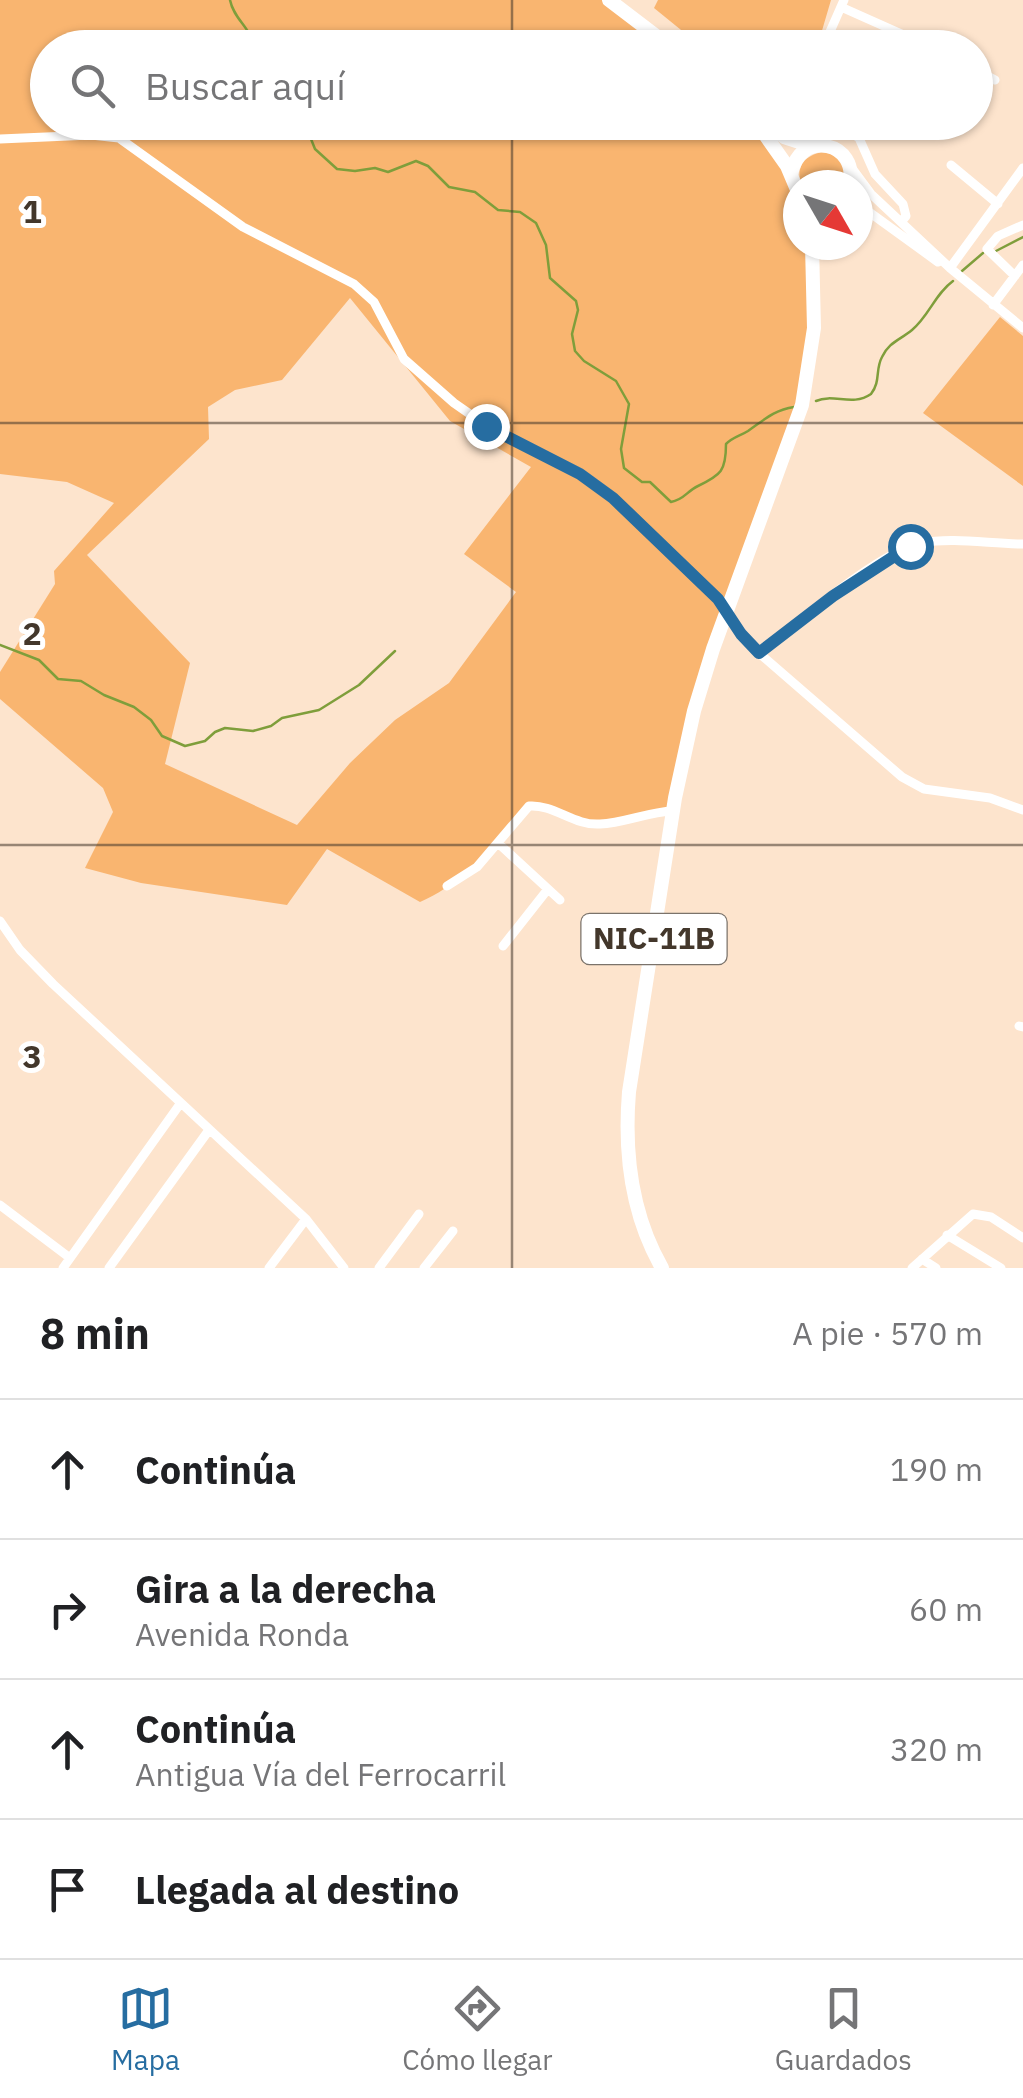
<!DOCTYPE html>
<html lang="es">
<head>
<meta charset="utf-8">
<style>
  :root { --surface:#fff; --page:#f6f6f6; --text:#202124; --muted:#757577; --line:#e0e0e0; --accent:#266da1 }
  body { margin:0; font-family:"IBM Plex Sans",sans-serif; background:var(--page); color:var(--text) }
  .compass { position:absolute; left:783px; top:170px; width:90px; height:90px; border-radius:50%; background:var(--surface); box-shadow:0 2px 8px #0004; rotate:129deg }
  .stop { position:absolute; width:30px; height:30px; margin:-22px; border:8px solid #266da1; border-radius:50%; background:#fff }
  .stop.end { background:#266da1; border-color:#fff; box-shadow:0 2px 10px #0008 }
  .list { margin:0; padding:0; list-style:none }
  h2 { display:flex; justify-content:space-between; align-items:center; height:130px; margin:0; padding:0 40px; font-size:42px }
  h2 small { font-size:32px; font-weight:400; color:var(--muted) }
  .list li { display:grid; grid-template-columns:65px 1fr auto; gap:30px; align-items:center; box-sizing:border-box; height:140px; padding:0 40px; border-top:2px solid var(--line) }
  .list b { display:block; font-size:38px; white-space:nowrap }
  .list p { margin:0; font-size:32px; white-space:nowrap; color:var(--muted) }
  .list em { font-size:32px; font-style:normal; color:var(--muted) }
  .icon { flex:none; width:55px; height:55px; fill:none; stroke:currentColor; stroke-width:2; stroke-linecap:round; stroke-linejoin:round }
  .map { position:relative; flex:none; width:1023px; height:1268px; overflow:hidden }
  .search { position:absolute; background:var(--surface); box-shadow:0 2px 8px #0004; left:30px; right:30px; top:30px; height:110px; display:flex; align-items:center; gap:25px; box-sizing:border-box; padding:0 35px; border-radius:55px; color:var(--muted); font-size:38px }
  .sheet { height:690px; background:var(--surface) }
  nav { display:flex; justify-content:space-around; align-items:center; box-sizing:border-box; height:140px; border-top:2px solid var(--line); background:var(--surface); font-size:28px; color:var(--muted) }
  nav a { display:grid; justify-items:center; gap:5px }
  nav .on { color:var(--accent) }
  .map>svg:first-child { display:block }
</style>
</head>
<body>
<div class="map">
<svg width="1023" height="1268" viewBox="0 0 1023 1268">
  <rect width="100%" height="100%" fill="#fde4cd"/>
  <!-- green -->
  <path fill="#f9b570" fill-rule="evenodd" d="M0,0H610L672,47L48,48V122H756L798,192V245H812V355L713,649L673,811L602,824L529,806C499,842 464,883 420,902L327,849L287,905L141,883L85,868L113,812L103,788L0,699V672L55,584L54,571L114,503L67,482L0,474ZM350,298L450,421L531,467L464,554L516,592L449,683L395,720L350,763L297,825L165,764L190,663L87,555L209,439L208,407L235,390L282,380Z
    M658,0H831L821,34L797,48L702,47L654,8Z
    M827,151L844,162L845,185H801C795,164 807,154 827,151Z
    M1000,317L1023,336V486L923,413Z"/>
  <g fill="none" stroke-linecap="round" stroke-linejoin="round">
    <!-- stream -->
    <path stroke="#7f9e3b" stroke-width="2.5" d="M230,0C234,20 251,27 254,48
      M300,122L307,129L315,149L337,169L355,171L375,168L388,172L416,161L428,166L449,187L475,192L498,210L520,212L536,223L546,245L550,278L576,301L578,310L572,334L575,351L584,361L616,381L629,404L621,449L624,468L642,482H650L671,502C684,500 687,491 698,486C721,475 726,471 726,444C733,437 740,436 748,431C764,420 774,410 794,407
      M996,251L1023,237
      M962,271L983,253
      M816,401C834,393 852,407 871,394C881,381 875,370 882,357C889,342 900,340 912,330C929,316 935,294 953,281
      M0,645L39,660L58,679L81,681L104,695L134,707L151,720L162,736L185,746L205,741L215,732L225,728L253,731L271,726L282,718L319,710L359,685L395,651"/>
    <!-- minor -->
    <path stroke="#fff" stroke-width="9" d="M841,7L933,48
      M804,48L829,34L844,0
      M976,70L995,80
      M828,125L845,129L859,138L875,174L903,204L906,216L901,222
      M0,139L91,135L119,138L243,227L354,284L374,302L404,359L454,403L487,426L580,473L613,497L718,599L741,634L759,653L902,777L924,789L990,798L1023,810
      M951,165L998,204
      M851,167L871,194L950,268L1023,328
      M858,204L938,262
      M950,268L1023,168
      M1015,276L987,249L998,236L1023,225
      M993,305L1023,265
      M759,653C797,624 877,553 921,543C954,537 990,544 1023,544
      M498,843L560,900
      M447,886L477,867L529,806C554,804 574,826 600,824C624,823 648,812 673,811
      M0,921L20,950L53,984L306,1219L344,1268
      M503,946L548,889
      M1019,1026L1023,1027
      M0,1205L70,1258
      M947,1235L1001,1268
      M922,1259L936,1268
      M63,1268L180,1104
      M109,1268L209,1130
      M269,1268L306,1219
      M379,1268L419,1214
      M424,1268L453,1231
      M912,1268L973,1214L991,1217L1023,1238"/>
    <!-- highway -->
    <path stroke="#fff" stroke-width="14" d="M609,0L672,48
      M756,122L787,166L798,192
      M768,122L784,137L812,146
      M791,175C799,127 861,143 849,185
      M662,1268C631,1214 624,1153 629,1092L675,798L694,711L713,649L802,405L814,328L812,245"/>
  </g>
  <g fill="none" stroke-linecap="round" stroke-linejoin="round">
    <!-- route -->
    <path stroke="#266da1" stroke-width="12" d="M486,426L580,474L613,498L718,599L741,634L759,653L833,596L910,546"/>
  </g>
  <!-- grid -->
  <path fill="none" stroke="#43372b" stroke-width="2.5" stroke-opacity="0.55" d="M512,0V48M512,122V1268M0,423H1023M0,845H1023"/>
  <g text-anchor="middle" stroke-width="10" stroke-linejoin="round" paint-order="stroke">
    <!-- shield labels -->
    <rect fill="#fff" stroke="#7b736b" stroke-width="2.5" x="581.5" y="914" width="145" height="50" rx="8"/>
    <g font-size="30" font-weight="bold" fill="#43372b">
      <text x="654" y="949">NIC-11B</text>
    </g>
  </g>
  <g font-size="32" text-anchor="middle" font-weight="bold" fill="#43372b" stroke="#fff" stroke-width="10" stroke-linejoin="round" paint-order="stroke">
    <text x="32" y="223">1</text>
    <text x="32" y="645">2</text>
    <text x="32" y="1068">3</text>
  </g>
</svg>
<svg class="compass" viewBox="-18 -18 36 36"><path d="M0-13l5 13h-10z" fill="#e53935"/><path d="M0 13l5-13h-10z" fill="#757577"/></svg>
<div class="stop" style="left:910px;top:546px"></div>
<div class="stop end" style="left:486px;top:426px"></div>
<div class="search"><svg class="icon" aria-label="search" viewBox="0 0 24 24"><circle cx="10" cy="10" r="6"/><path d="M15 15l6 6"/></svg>Buscar aquí</div>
</div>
<section class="sheet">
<h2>8 min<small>A pie · 570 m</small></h2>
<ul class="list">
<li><svg class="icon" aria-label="ahead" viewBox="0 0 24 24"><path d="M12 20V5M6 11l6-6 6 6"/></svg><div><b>Continúa</b></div><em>190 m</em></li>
<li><svg class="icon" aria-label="right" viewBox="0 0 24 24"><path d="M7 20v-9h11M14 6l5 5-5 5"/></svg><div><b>Gira a la derecha</b><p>Avenida Ronda</p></div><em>60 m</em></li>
<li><svg class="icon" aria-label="ahead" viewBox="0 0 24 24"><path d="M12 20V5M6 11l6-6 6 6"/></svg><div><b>Continúa</b><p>Antigua Vía del Ferrocarril</p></div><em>320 m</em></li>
<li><svg class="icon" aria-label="arrive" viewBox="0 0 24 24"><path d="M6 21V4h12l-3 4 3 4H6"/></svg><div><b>Llegada al destino</b></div></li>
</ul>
</section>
<nav>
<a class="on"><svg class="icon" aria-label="map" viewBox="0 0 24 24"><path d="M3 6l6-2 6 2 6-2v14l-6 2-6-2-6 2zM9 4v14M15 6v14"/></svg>Mapa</a>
<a><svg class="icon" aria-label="directions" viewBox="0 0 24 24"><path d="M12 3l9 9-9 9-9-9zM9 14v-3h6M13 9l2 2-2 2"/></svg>Cómo llegar</a>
<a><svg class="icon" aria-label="saved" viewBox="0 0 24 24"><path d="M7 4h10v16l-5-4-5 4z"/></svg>Guardados</a>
</nav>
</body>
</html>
